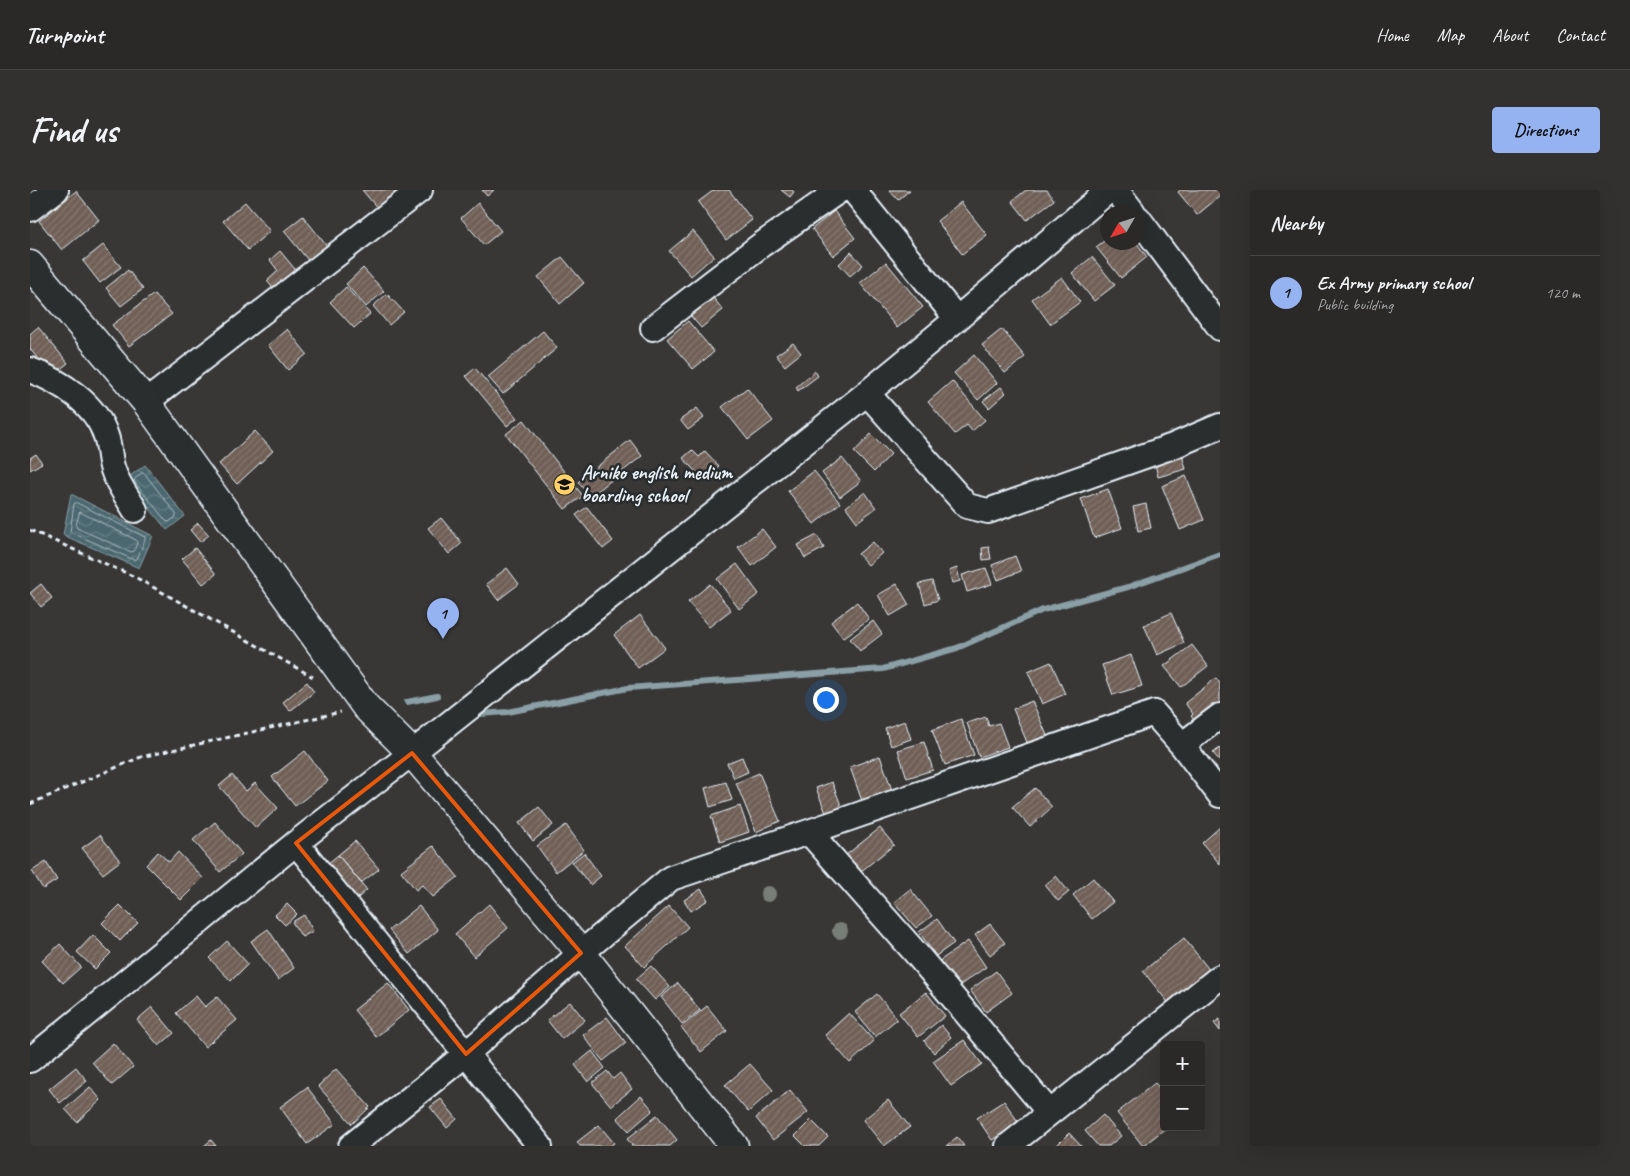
<!DOCTYPE html>
<html lang="en">
<head>
<meta charset="utf-8">
<style>
  :root { --surface:#2a2928; --page:#323130; --text:#f1f3f6; --muted:#a5a6a8; --line:#464545; --accent:#95b2f1 }
  body { margin:0; font-family:Caveat,sans-serif; background:var(--page); color:var(--text) }
  .controls { position:absolute; right:15px; bottom:15px; display:grid; overflow:hidden; border-radius:5px; box-shadow:0 5px 20px #0002 }
  .controls button { width:45px; height:45px; display:grid; place-items:center; padding:0; border:0; border-bottom:1px solid var(--line); background:var(--surface); color:var(--text); font:25px sans-serif }
  .compass { position:absolute; left:1070px; top:15px; width:45px; height:45px; border-radius:50%; background:var(--surface); box-shadow:0 5px 20px #0002; rotate:231deg }
  .you { position:absolute; left:795px; top:509px; width:18px; height:18px; margin:-12px; border:4px solid #fff; border-radius:50%; background:#1a73e8; box-shadow:0 0 0 8px #1a73e833 }
  .badge { display:grid; place-items:center; width:32px; height:32px; border-radius:50%; background:var(--accent); color:#111; font-size:16px; font-weight:700 }
  .pin { position:absolute; translate:-50% -41px; filter:drop-shadow(0 1px 2px #0008) }
  .pin::after { content:''; position:absolute; top:26px; width:18px; height:15px; background:inherit; clip-path:polygon(0 0,100% 0,50% 100%) }
  .list { margin:0; padding:0; list-style:none }
  h2 { display:flex; justify-content:space-between; align-items:center; height:65px; margin:0; padding:0 20px; font-size:21px }
  h2 small { font-size:16px; font-weight:400; color:var(--muted) }
  .list li { display:grid; grid-template-columns:32px 1fr auto; gap:15px; align-items:center; box-sizing:border-box; height:75px; padding:0 20px; border-top:1px solid var(--line) }
  .list b { display:block; font-size:19px; white-space:nowrap }
  .list p { margin:0; font-size:16px; white-space:nowrap; color:var(--muted) }
  .list em { font-size:16px; font-style:normal; color:var(--muted) }
  .map { position:relative; flex:none; width:1190px; height:956px; overflow:hidden; border-radius:5px }
  header { display:flex; align-items:center; gap:30px; box-sizing:border-box; height:70px; padding:0 25px; background:var(--surface); border-bottom:1px solid var(--line) }
  header strong { font-size:24px }
  nav { display:flex; gap:28px; margin-inline-start:auto; font-size:18px }
  .intro { display:flex; align-items:center; justify-content:space-between; box-sizing:border-box; height:120px; padding:0 30px }
  h1 { margin:0; font-size:35px }
  .button { padding:12px 22px; border-radius:5px; background:var(--accent); color:#111; font-size:18px; font-weight:700 }
  main { display:flex; gap:30px; padding:0 30px }
  aside { flex:1; background:var(--surface); border-radius:5px; box-shadow:0 5px 20px #0002 }
  .map>svg:first-child { display:block }
</style>
</head>
<body>
<header>
<strong>Turnpoint</strong>
<nav><a>Home</a><a>Map</a><a>About</a><a>Contact</a></nav>
</header>
<div class="intro"><h1>Find us</h1><a class="button">Directions</a></div>
<main>
<div class="map">
<svg width="1190" height="956" viewBox="0 0 1190 956">
  <defs>
    <pattern id="water-waves" width="16" height="10" patternUnits="userSpaceOnUse" patternTransform="scale(1.25)"><rect width="16" height="10" fill="#4b686f"/><path d="M0 5q4-4 8 0t8 0" fill="none" stroke="#657e84"/></pattern>
    <pattern id="building-hatch" width="6" height="6" patternUnits="userSpaceOnUse" patternTransform="scale(1.25)"><rect width="6" height="6" fill="#6f5f56"/><path d="M-1 1l2-2M0 6l6-6M5 7l2-2" fill="none" stroke="#84766f"/></pattern>
  </defs>
  <rect width="100%" height="100%" fill="#383736"/>
  <filter id="ink" filterUnits="userSpaceOnUse"><feTurbulence type="fractalNoise" baseFrequency=".02" numOctaves="2"/><feDisplacementMap in="SourceGraphic" scale="10" xChannelSelector="R" yChannelSelector="G"/><feConvolveMatrix kernelMatrix="1 2 1 2 8 2 1 2 1" color-interpolation-filters="sRGB"/></filter>
  <g filter="url(#ink)">
    <!-- water -->
    <path fill="url(#water-waves)" stroke="#8a9fa6" d="M115,275L155,326L137,340L96,289Z
      M41,304L123,346L109,378L33,345Z"/>
    <g fill="none" stroke-linecap="round" stroke-linejoin="round">
      <!-- shore -->
      <path stroke="#a9bac1" stroke-width="1" d="M112,283L115,284L146,324V327L139,332L136,331L104,291L105,289Z
        M47,313L115,347V350L107,369L104,370L40,342L44,314Z
        M50,322L106,350L107,353L104,361L101,362L47,338L46,336Z"/>
      <!-- stream -->
      <path stroke="#8a9fa6" stroke-width="6" d="M377,512L407,506
        M449,524L478,522L598,498L853,479L927,458L1013,420L1098,397L1190,364"/>
    </g>
    <!-- building -->
    <path fill="url(#building-hatch)" stroke="#e8f1f8" d="M332,0H365L368,3L349,20Z
      M452,0H464L457,6Z
      M684,0H699L722,30L696,50L668,12Z
      M751,0H762L764,2L760,7Z
      M859,0H880L868,10Z
      M996,0H1017L1024,10L997,30L982,11Z
      M1150,0H1190V6L1167,25L1148,2Z
      M46,1L69,30L32,60L9,31Z
      M215,12L240,41L218,60L193,31Z
      M931,12L957,45L932,64L907,31Z
      M448,13L471,41L454,55L431,28Z
      M804,21L825,48L803,66L782,39Z
      M273,26L300,60L282,75L254,41Z
      M663,41L684,66L661,86L639,61Z
      M1078,48V52H1106L1117,67L1091,88L1066,57Z
      M73,55L91,77L70,93L53,71Z
      M250,61L269,84L247,103L237,91L248,81L240,70Z
      M821,62L833,75L820,86L809,74Z
      M532,67L554,93L530,114L508,87Z
      M1062,67L1085,95L1064,111L1042,83Z
      M856,72L893,117L867,138L830,93Z
      M333,78L354,101L336,117L316,94Z
      M98,80L113,99L91,116L76,98Z
      M1032,87L1050,112L1020,134L1002,109Z
      M316,97L340,124L324,138L300,112Z
      M124,104L142,124L99,156L82,135Z
      M357,104L374,122L359,135L343,116Z
      M681,105L693,120L671,138L659,124Z
      M658,131L684,162L663,179L637,149Z
      M8,137L38,173L22,186L0,159V144Z
      M257,139L277,164L258,180L238,155Z
      M972,139L995,167L975,183L952,155Z
      M513,141L527,158L473,204L458,187Z
      M763,153L771,163L755,176L746,165Z
      M944,165L967,193L948,210L924,183Z
      M445,178L487,228L477,236L436,186Z
      M785,181L788,186L768,201L766,197Z
      M922,191L955,230L942,241L937,235L925,244L898,212Z
      M971,197L976,203L959,218L953,211Z
      M717,198L743,231L718,250L692,217Z
      M667,218L674,228L658,240L650,230Z
      M494,230L553,306L535,319L476,244Z
      M225,241L243,261L207,294L189,274Z
      M841,244L861,264L844,282L824,262Z
      M600,250L612,266L560,307L548,292Z
      M662,260L669,267L675,261L689,276L673,290L653,268Z
      M1151,261L1156,279L1128,287L1124,269Z
      M6,264L12,273L0,280V268Z
      M812,268L831,291L810,307L792,283Z
      M784,281L810,313L784,334L758,301Z
      M1156,286L1174,330L1150,340L1132,296Z
      M1078,299L1092,338L1064,348L1051,309Z
      M835,302L846,318L827,332L816,317Z
      M1116,314L1121,338L1108,341L1103,317Z
      M557,317L583,351L573,359L546,325Z
      M411,328L432,353L419,364L398,338Z
      M168,333L179,345L170,352L160,340Z
      M732,339L746,357L722,376L708,357Z
      M787,345L794,358L775,368L768,355Z
      M843,352L852,363L838,375L828,364Z
      M959,357L961,369L953,370L952,358Z
      M165,358L186,384L173,394L152,369Z
      M985,366L991,381L968,390L962,375Z
      M707,374L729,404L709,419L687,389Z
      M477,378L489,394L468,410L456,394Z
      M927,378L930,391L922,393L919,381Z
      M956,378L962,394L937,402L932,385Z
      M902,391L908,410L895,414L889,394Z
      M11,394L22,408L11,417L0,403Z
      M680,394L701,420L679,437L658,412Z
      M867,394L879,415L860,426L848,405Z
      M827,412L839,429L813,448L801,432Z
      M1141,423L1154,453L1127,465L1114,435Z
      M610,425L635,458L608,478L584,445Z
      M843,431L852,444L830,461L820,449Z
      M1162,455L1178,476L1151,497L1134,476Z
      M1101,465L1112,496L1083,505L1072,475Z
      M1021,472L1035,504L1012,514L998,482Z
      M1186,488L1190,493V521L1169,537L1161,526L1163,524L1155,513Z
      M277,492L284,502L260,521L253,512Z
      M1002,511L1019,550L999,557L983,519Z
      M956,527L959,536L969,533L978,557L949,567L937,533Z
      M931,529L944,565L915,575L902,540Z
      M875,531L881,549L861,556L855,538Z
      M894,552L903,580L877,588L868,560Z
      M1190,558V571L1183,563Z
      M275,561L298,591L265,616L242,587Z
      M850,566L862,600L832,611L820,577Z
      M712,567L718,582L704,588L697,573Z
      M729,583L750,631L726,642L706,593Z
      M202,585L216,601L225,593L248,618L226,638L189,596Z
      M696,592L702,610L680,617L675,598Z
      M802,592L812,618L796,623L786,598Z
      M1005,598L1022,617L1000,637L982,617Z
      M710,616L719,642L690,652L681,626Z
      M509,617L523,635L503,651L489,633Z
      M185,632L212,664L190,682L163,650Z
      M536,635L554,660L526,682L507,656Z
      M1190,637V674L1172,653Z
      M850,638L864,655L830,682L816,665Z
      M70,645L90,671L73,684L52,658Z
      M325,651L349,679L331,693L308,665Z
      M403,656L428,687L403,707L392,695L386,700L371,681Z
      M128,662L139,672L148,662L173,688L151,710L116,675Z
      M554,663L571,686L560,695L542,672Z
      M308,665L337,700L321,714L292,678Z
      M16,672L27,690L13,699L2,681Z
      M1026,686L1039,702L1028,711L1015,695Z
      M1063,688L1083,712L1062,729L1043,705Z
      M671,699L678,710L661,721L654,710Z
      M880,699L902,726L886,738L864,712Z
      M257,714L267,724L255,735L245,725Z
      M459,714L478,738L444,767L425,744Z
      M90,715L108,733L90,751L72,733Z
      M389,716L408,740L379,764L359,740Z
      M639,716L658,737L614,777L595,756Z
      M274,725L283,741L272,747L262,732Z
      M907,729L924,753L906,766L889,742Z
      M960,734L975,753L960,765L945,745Z
      M238,739L264,778L248,790L221,751Z
      M63,745L81,763L65,779L47,762Z
      M1154,748L1181,782L1140,815L1113,781Z
      M197,751L218,774L201,791L179,768Z
      M938,751L956,777L926,798L908,772Z
      M30,754L51,777L33,793L12,771Z
      M621,776L640,797L625,810L606,789Z
      M966,781L982,803L956,822L940,800Z
      M358,793L379,820L346,847L324,820Z
      M648,793L670,820L652,834L631,807Z
      M896,802L915,826L888,847L869,823Z
      M847,804L867,829L845,847L825,822Z
      M166,806L175,817L187,807L207,830L175,857L146,823Z
      M540,812L555,830L532,849L517,830Z
      M677,816L697,841L671,862L651,837Z
      M122,817L144,843L129,856L107,830Z
      M819,823L844,851L820,873L795,845Z
      M577,827L596,853L573,871L553,845Z
      M1190,829V841L1184,833Z
      M911,835L921,847L904,863L894,851Z
      M934,850L952,874L921,896L903,871Z
      M83,853L103,877L82,895L62,872Z
      M562,861L575,878L558,892L545,875Z
      M720,874L743,900L718,922L695,895Z
      M46,877L57,891L30,913L19,899Z
      M306,879L340,917L322,934L288,896Z
      M577,881L583,889L590,883L602,899L581,916L562,893Z
      M1125,893L1134,903V937H1137L1113,956L1087,923Z
      M60,897L71,910L47,932L35,919Z
      M277,897L305,934L277,954L250,917Z
      M760,900L778,922L743,950L726,928Z
      M611,906L623,920L599,941L587,928Z
      M411,909L427,929L417,938L400,917Z
      M858,910L880,937L854,956L833,930Z
      M974,911L989,933L962,950L947,928Z
      M627,925L647,950L640,956H601L602,955L597,949Z
      M1073,925L1091,946L1079,956H1068L1055,941Z
      M781,930L798,947L789,956H775L765,946Z
      M569,935L584,953L580,956H550L547,952Z
      M1039,943L1051,956H1026Z
      M927,947L934,956H916Z
      M181,950L186,956H174Z"/>
    <g fill="none" stroke-linecap="round" stroke-linejoin="round">
      <defs>
        <path id="minor" d="M823,0L927,129
          M1086,0L1103,22
          M0,19L26,0
          M1108,28L1190,138
          M623,138L731,55L810,0
          M0,180C30,191 66,214 76,246C80,257 79,269 83,280C87,293 98,308 105,320
          M837,203L937,316L958,321L1143,256L1190,236
          M116,212L390,0
          M1152,555L1190,526
          M779,642L884,761L1019,922
          M266,653L510,956
          M0,870L266,653L382,563L837,203L927,129L1079,0
          M321,956L436,864L551,763L641,688L779,642L1124,523L1152,555L1190,605
          M978,956L1190,787"/>
        <path id="tertiary" d="M0,75L116,212L336,517L382,563L551,763L704,956"/>
      </defs>
      <!-- minor casing -->
      <use href="#minor" stroke="#e8f1f8" stroke-width="28"/>
      <!-- tertiary casing -->
      <use href="#tertiary" stroke="#e8f1f8" stroke-width="31"/>
      <!-- path -->
      <path stroke="#e8f1f8" stroke-width="3" stroke-dasharray="5 4" stroke-linecap="butt" d="M0,340L105,387L283,487
        M0,614L111,567L311,522"/>
      <!-- minor -->
      <use href="#minor" stroke="#2a2d2e" stroke-width="24"/>
      <!-- tertiary -->
      <use href="#tertiary" stroke="#2a2d2e" stroke-width="28"/>
    </g>
    <!-- trees -->
    <g fill="#797d78">
      <circle cx="738" cy="704" r="8"/>
      <circle cx="810" cy="741" r="8"/>
    </g>
  </g>
  <!-- marked area -->
  <path fill="none" stroke="#e8590c" stroke-width="4" stroke-linejoin="round" d="M382,563L551,763L436,864L266,653Z"/>
  <!-- icons -->
  <defs>
    <symbol id="school-disc" viewBox="-11 -11 22 22"><circle r="9.5" fill="#ffd166" stroke="#2a2d2e"/><path d="M0-5L7-2L0 1L-7-2ZM-4 1L0 2.5L4 1V4Q0 6-4 4Z" fill="#111"/></symbol>
  </defs>
  <g fill-rule="evenodd">
    <use href="#school-disc" x="522" y="282" width="25" height="25"/>
  </g>
  <g text-anchor="middle" stroke-width="5" stroke-linejoin="round" paint-order="stroke">
    <!-- poi labels -->
    <g font-size="20" font-weight="bold" fill="#e8f1f8" stroke="#2a2d2e" text-anchor="start">
      <text x="551" y="289">Arniko english medium<tspan x="551" dy="23">boarding school</tspan></text>
    </g>
  </g>
</svg>
<div class="controls">
<button>+</button>
<button>−</button>
</div>
<svg class="compass" viewBox="-18 -18 36 36"><path d="M0-13l5 13h-10z" fill="#e53935"/><path d="M0 13l5-13h-10z" fill="#a5a6a8"/></svg>
<div class="you"></div>
<div class="pin badge" style="left:413px;top:449px">1</div>
</div>
<aside>
<h2>Nearby<small></small></h2>
<ul class="list">
<li><span class="badge">1</span><div><b>Ex Army primary school</b><p>Public building</p></div><em>120 m</em></li>
</ul>
</aside>
</main>
</body>
</html>
